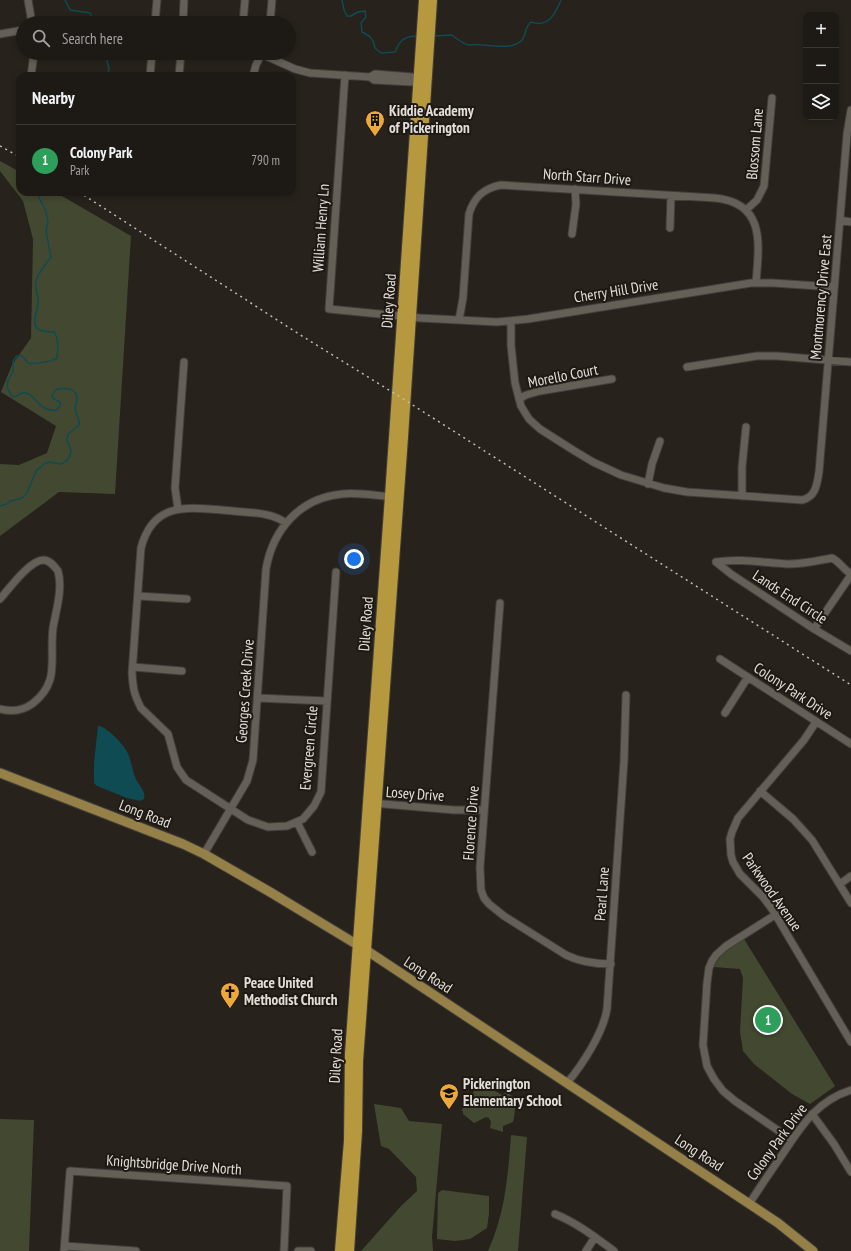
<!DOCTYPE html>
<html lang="en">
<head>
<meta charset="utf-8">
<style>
  :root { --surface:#1d1a15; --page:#2a2722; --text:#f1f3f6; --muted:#a0a1a0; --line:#3b3834; --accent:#2563eb }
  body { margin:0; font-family:"PT Sans Narrow",sans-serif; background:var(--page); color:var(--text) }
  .controls { position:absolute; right:12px; top:12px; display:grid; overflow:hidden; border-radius:8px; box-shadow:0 2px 6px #0003 }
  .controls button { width:36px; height:36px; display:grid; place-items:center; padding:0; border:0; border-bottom:1px solid var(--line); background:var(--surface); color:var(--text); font:20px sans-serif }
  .you { position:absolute; left:354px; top:559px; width:14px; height:14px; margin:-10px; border:3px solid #fff; border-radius:50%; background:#1a73e8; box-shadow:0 0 0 6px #1a73e833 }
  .badge { display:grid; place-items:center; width:26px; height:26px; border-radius:50%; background:var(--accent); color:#fff; font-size:13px; font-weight:700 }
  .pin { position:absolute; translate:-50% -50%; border:2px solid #fff; box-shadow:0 1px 4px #0006 }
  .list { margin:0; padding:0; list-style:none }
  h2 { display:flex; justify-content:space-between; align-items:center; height:52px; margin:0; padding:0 16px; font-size:17px }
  h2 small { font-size:13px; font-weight:400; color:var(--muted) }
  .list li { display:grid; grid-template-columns:26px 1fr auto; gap:12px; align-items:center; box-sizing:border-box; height:72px; padding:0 16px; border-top:1px solid var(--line) }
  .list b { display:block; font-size:15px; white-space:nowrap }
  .list p { margin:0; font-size:13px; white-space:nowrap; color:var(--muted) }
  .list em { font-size:13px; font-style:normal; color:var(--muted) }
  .icon { flex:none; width:22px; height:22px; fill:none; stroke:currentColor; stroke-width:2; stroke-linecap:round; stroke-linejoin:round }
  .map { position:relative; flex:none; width:851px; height:1251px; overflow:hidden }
  .search { position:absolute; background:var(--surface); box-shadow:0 2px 6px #0003; left:16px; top:16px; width:280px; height:44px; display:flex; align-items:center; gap:10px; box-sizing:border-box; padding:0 14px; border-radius:22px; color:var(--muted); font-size:15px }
  .panel { position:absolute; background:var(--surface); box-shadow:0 2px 6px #0003; left:16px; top:72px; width:280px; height:124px; border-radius:12px }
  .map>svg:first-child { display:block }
</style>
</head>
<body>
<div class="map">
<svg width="851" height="1251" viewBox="0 0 851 1251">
  <rect width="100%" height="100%" fill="#27221c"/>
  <!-- green -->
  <path fill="#434930" d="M0,161L20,172V192H55L131,236L115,494L59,492L0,536V464L19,465L47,453L56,426L1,392L12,365L31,338L33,239L23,201L0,171Z
    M744,939L835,1086L834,1087L810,1104L792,1094L754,1064L743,1051L740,1032L743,978L740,969L714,967C719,955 732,945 744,939Z
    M480,1082L502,1095L506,1092L514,1097C512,1102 514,1103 515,1108C515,1113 514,1117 513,1122L503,1126V1132L490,1128L491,1122L489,1118L486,1117L474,1123L463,1114V1111H461Z
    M374,1104L401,1108L409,1121L442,1124L432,1237L433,1251H361L401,1206L417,1191L416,1177L389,1149L381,1146Z
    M0,1119L34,1120L29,1251H0Z
    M511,1135L527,1137L518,1251H488C505,1214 508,1176 511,1135Z
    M442,1190L489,1196V1214L487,1228L470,1239L455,1241L437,1239L438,1193Z"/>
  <!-- water -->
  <path fill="#0e4b52" d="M98,726C106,726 122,743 126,750C131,757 132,771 136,779C139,786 146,790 144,799L140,801L127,798L97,786L94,783V762Z"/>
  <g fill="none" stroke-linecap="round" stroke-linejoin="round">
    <!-- stream -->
    <path stroke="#0e4b52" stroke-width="1.5" d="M65,0L70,10L90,13L95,23
      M342,0L344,10L347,16H351L358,12L365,11L366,17L361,23L362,32C370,36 373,38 375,48L381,53L395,52C400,40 404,36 418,36
      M433,36L452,35C457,39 462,43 468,45C472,45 477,44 481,45C493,45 511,50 521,41C527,35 524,28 531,22C549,28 555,14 561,0
      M105,53L109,69L107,76
      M0,506L7,504L11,501L22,498L27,493L36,471L44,464L49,462L61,464L66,461L70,456L71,450L67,440L68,434L79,425C80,417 76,416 75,409C75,406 76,403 77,400C78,388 66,388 57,389L54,392L52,396L54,399L60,402V406L57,410C38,413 35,391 23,393C20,393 17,396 14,397L11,395L7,387L8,381L13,371V361L17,356H22C24,358 26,361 28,363C32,365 54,361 57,358C58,349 59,339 54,332C49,332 39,332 36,327C32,320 38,310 38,303C39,295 34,288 36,281C38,273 46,264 51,257L46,231L48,221L45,209L39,198L38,192"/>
    <defs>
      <path id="minor" d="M28,0L32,23
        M155,23L157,0
        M183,23L184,0
        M243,23L245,0
        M270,23L272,0
        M0,34L23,30
        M259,53L295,69L310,73L370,77L375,74L413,77L416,80L412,82L374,80L370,77
        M345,75L329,309L420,318L497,322L528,319L751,283H773L834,287
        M31,76L34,53
        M150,76L152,53
        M179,76L181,53
        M253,76L256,65L262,53
        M746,210L757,200L764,186L772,98
        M840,220L851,222
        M670,228L671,196
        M572,234L576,204L575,189
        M459,320L463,298L469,214C474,197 484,188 501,185L715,198C766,203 759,244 756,283
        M511,321V345L515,383L521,406L529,419L540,429L573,450L593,462L621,475L664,488L687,492L802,500C816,497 817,484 819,472L847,134L851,110
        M687,367L757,356H777L851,362
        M519,399L526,395L540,391L612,379
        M648,484L652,464L660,441
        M742,496V467L746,427
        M178,509L175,488L184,362
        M286,523C271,512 251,513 233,511C193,508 154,498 141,548L132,673C133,689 134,694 141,708L168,734L177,767L186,780L248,820L268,827L287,826L303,819L314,806L321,792L336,572
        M716,562L731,574L814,629L851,651
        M716,562C741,558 764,563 788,564C804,564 816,561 832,558C840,562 844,570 851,574
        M138,596L187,599
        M0,599C9,589 29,561 43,560C50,560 54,566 58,571C63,589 56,610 53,628C49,659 61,682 32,704C22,711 11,712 0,709
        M500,603L480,867L481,890L484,898L489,904L504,916L566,955C580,962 595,964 611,964
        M814,629L851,575
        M720,659L851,744
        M133,667L182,671
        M257,698L327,701
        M725,713L748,677
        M816,722L804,740L738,818L732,832L730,839L731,855L733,862L740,874L763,897L772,909L851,1042
        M760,791L793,819L812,840L851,903
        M372,803L454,810H484
        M297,822L312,852
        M204,854L247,781L253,760L266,569C273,529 300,498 342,494C359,492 377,496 394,497
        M840,884L851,876
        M775,915L726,946L716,955L712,961L709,968L707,983L703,1045L707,1066L714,1079L723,1091L735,1101L792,1140
        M567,1083C583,1064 603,1033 607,1009L624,761L626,695
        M812,1114L834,1144L851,1172
        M749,1204C760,1187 771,1171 782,1155C801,1127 816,1101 851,1090
        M555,1214C577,1223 595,1237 614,1251
        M65,1246L136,1251
        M64,1251L70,1171L287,1186L284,1251
        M298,1251H311
        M586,1251L595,1237"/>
      <path id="major" d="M0,773L183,844L204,854L270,892L366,950L739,1197L778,1223L813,1251"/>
      <path id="highway" d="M340,1251L349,1141L350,1054L390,496L424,0
        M349,1251L357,1131L358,1061L403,437L432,0"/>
    </defs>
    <!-- minor casing -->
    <use href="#minor" stroke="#423e39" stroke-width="9"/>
    <!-- major casing -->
    <use href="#major" stroke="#423e39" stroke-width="11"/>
    <!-- highway casing -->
    <use href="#highway" stroke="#423e39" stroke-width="12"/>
    <!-- minor -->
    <use href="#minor" stroke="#645f57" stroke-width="7"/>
    <!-- major -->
    <use href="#major" stroke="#958148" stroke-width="9"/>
    <!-- highway -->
    <use href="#highway" stroke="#b6983e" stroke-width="10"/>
    <!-- rail -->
    <path stroke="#c0bcb8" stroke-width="1.5" stroke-dasharray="2 4" stroke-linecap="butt" d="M0,146L20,157
      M79,192L302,336L397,395L851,685"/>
  </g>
  <!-- icons -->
  <defs>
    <symbol id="building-pin" viewBox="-11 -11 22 30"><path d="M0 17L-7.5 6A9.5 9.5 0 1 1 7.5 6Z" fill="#eda83c" stroke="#1e1913"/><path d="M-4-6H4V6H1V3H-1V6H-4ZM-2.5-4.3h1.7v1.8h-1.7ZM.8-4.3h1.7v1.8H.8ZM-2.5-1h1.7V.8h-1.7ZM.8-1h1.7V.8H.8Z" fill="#111"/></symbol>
    <symbol id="church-pin" viewBox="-11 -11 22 30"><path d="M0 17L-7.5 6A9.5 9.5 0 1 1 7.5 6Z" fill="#eda83c" stroke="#1e1913"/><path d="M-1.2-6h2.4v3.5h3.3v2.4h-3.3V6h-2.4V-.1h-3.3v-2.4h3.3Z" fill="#111"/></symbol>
    <symbol id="school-pin" viewBox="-11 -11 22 30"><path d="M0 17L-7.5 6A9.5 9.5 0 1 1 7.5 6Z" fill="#eda83c" stroke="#1e1913"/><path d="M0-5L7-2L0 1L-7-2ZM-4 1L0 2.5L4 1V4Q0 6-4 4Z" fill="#111"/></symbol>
  </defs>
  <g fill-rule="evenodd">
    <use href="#building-pin" x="364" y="109" width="22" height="30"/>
    <use href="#church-pin" x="219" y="981" width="22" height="30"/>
    <use href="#school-pin" x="438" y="1082" width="22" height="30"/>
  </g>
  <g text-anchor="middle" stroke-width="4" stroke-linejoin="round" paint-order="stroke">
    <!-- poi labels -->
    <g font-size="15" font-weight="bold" fill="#e2deda" stroke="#1e1913" text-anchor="start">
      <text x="389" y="116">Kiddie Academy<tspan x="389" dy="17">of Pickerington</tspan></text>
      <text x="244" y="988">Peace United<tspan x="244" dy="17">Methodist Church</tspan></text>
      <text x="463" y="1089">Pickerington<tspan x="463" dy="17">Elementary School</tspan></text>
    </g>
    <!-- street labels -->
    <g font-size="15" fill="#e2deda" stroke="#1e1913">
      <text transform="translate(755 144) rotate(-85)" y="5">Blossom Lane</text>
      <text transform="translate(587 177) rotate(4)" y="5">North Starr Drive</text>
      <text transform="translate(321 228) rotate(-86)" y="5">William Henry Ln</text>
      <text transform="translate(616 291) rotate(-9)" y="5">Cherry Hill Drive</text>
      <text transform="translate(821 297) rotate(-85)" y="5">Montmorency Drive East</text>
      <text transform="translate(389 301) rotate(-86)" y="5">Diley Road</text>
      <text transform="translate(563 376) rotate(-11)" y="5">Morello Court</text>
      <text transform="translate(790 597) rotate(33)" y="5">Lands End Circle</text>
      <text transform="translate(366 624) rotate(-86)" y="5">Diley Road</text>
      <text transform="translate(245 691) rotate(-86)" y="5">Georges Creek Drive</text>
      <text transform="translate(793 691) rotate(33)" y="5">Colony Park Drive</text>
      <text transform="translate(309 748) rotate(-85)" y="5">Evergreen Circle</text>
      <text transform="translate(415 794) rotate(4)" y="5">Losey Drive</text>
      <text transform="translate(145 814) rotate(21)" y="5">Long Road</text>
      <text transform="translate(471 823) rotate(-86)" y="5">Florence Drive</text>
      <text transform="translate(772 892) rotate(55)" y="5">Parkwood Avenue</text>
      <text transform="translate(602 894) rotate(-86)" y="5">Pearl Lane</text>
      <text transform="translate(428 975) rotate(33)" y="5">Long Road</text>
      <text transform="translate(336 1056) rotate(-87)" y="5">Diley Road</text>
      <text transform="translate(777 1142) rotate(-54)" y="5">Colony Park Drive</text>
      <text transform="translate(699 1153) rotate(33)" y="5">Long Road</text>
      <text transform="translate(174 1165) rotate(4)" y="5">Knightsbridge Drive North</text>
    </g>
  </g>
</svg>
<div class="controls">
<button>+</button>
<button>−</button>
<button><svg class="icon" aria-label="layers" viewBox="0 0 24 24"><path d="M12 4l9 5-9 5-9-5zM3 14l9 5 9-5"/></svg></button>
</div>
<div class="you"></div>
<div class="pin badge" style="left:768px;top:1020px;background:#2e9e5b">1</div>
<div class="search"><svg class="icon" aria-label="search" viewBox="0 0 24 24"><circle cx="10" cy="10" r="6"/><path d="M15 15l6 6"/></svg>Search here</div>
<section class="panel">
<h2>Nearby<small></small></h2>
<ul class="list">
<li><span class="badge" style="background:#2e9e5b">1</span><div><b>Colony Park</b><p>Park</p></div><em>790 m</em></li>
</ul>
</section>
</div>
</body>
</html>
